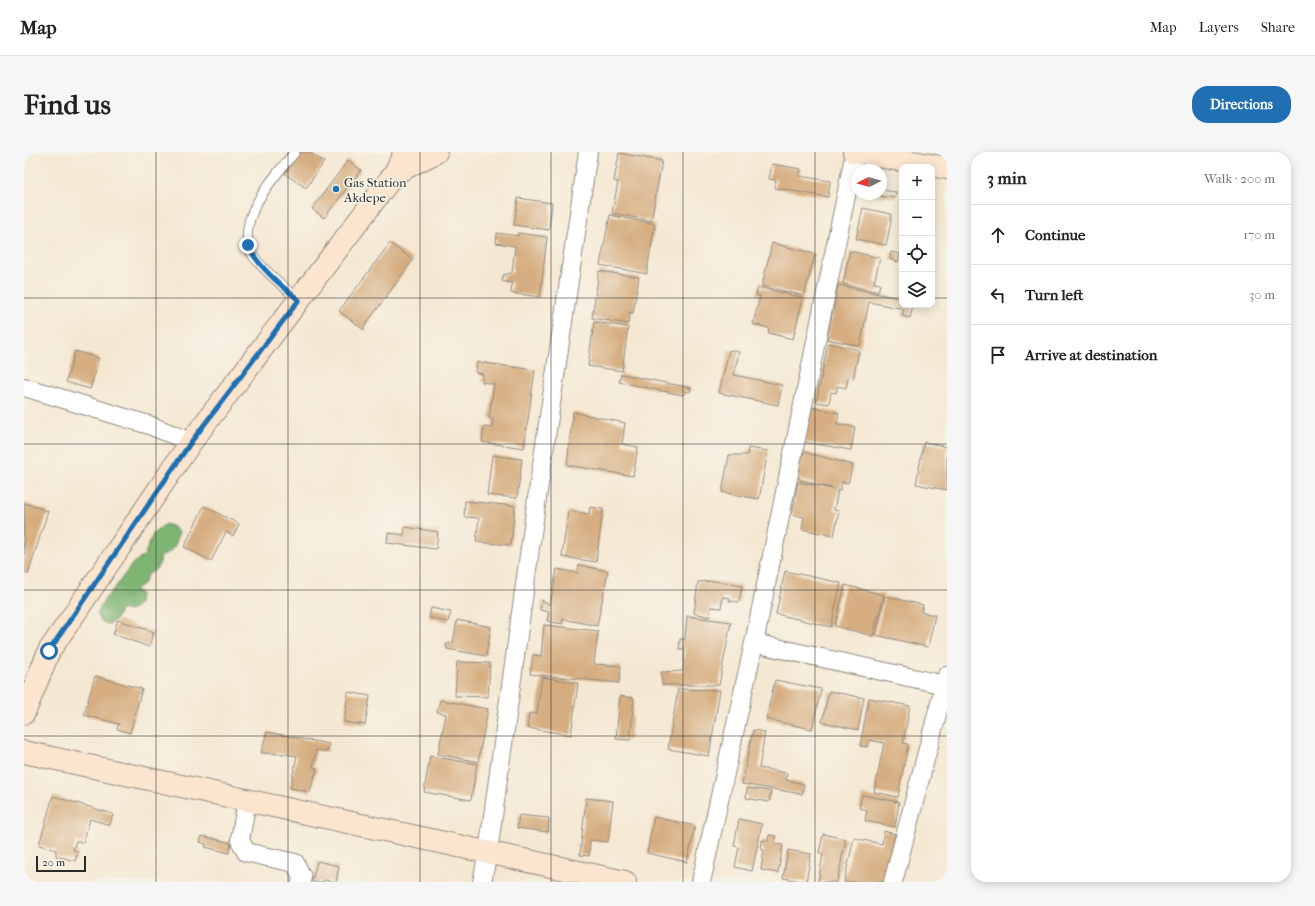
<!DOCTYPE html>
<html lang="en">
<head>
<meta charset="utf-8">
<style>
  :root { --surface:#fff; --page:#f6f6f6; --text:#202124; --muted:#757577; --line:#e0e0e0; --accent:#1f6fb2 }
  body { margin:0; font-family:"IM FELL French Canon",serif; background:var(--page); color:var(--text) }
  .controls { position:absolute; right:12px; top:12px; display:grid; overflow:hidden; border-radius:8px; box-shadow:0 2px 10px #0003 }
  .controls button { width:36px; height:36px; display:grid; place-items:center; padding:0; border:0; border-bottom:1px solid var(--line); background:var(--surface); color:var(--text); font:20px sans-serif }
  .compass { position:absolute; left:827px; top:12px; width:36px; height:36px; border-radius:50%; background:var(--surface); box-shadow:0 2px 10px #0003; rotate:264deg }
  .scale { position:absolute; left:12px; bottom:10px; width:50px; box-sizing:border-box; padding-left:4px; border:2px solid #2b2b2b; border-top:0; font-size:11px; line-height:14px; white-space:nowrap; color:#2b2b2b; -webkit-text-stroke:3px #f7f3e8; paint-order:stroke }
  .stop { position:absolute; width:12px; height:12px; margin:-9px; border:3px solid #1f6fb2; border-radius:50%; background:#fff }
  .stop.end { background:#1f6fb2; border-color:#fff; box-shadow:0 1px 4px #0008 }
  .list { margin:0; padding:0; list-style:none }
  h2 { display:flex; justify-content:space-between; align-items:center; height:52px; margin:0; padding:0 16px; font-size:17px }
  h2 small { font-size:13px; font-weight:400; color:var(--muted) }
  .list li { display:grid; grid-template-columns:26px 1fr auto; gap:12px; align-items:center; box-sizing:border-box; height:60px; padding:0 16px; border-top:1px solid var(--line) }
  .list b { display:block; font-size:15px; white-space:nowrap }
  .list em { font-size:13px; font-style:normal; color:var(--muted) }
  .icon { flex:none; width:22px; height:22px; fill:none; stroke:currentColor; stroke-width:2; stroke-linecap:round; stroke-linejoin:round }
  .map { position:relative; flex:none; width:923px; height:730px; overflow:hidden; border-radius:16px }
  header { display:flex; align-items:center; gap:24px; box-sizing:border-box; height:56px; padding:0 20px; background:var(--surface); border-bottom:1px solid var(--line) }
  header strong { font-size:19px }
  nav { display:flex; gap:22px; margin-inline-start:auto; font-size:14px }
  .intro { display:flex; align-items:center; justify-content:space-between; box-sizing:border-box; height:96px; padding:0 24px }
  h1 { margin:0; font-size:28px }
  .button { padding:10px 18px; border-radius:16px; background:var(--accent); color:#fff; font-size:14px; font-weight:700 }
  main { display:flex; gap:24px; padding:0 24px }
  aside { flex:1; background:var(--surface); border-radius:16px; box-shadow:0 2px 10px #0003 }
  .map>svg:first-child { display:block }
</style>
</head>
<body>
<header>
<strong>Map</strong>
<nav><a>Map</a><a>Layers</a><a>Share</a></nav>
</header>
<div class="intro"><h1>Find us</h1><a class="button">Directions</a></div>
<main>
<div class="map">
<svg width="923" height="730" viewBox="0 0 923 730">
  <rect width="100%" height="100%" fill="#f7f3e8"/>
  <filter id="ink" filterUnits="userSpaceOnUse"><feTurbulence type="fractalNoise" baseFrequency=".025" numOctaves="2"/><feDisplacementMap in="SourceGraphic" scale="8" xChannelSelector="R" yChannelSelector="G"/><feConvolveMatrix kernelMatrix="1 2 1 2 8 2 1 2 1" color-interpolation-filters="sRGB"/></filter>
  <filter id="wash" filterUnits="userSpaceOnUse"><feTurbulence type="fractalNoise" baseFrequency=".012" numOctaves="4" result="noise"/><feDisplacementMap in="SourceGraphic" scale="16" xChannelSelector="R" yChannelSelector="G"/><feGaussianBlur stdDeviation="0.9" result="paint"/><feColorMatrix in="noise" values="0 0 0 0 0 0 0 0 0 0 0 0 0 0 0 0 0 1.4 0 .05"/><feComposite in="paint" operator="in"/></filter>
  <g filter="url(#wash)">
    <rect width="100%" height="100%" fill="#f5e8d3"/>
    <!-- forest -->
    <path fill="#7eb471" stroke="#54704e" d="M141,372L150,375L155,380C153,391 149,401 137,404C136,414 132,419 123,423L120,431L110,438L116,441L115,452L106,459L97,457L91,469L85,472L78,470L73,462L81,447L93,433L109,411L120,404L129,382Z"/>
    <g id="blocks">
      <!-- building -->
      <path fill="#d6ad80" d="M276,0H285L300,10L282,36L261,22Z
        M595,1L638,9L627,69L588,61L594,30L590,29Z
        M324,8L337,18L300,66L288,57Z
        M748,12L777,17L775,24L806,29L804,45L751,36L752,28L745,27Z
        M857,38L872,40L871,46L847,43L857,42Z
        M494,46L528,51L525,78L490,73Z
        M839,56L867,62V70L862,93L832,87Z
        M586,63L631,72L623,119V122L576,113Z
        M473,81L494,84V81L523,85L516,145L487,141L488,131L478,129L479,123L488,121L491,94L472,91Z
        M366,91L389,108L340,175V178L315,159Z
        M748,91L791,102L780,144L738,134Z
        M826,99L856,106L850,131L856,132L854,140L819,132Z
        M867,100L876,102L874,110L866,107Z
        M575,119L615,125L609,161L606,160L604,172L568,166Z
        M814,133L878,147V153H889L886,166L878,164L880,157L845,150L836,194L803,187Z
        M734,135L779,146L769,187L744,181L745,176L729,172L736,144L732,143Z
        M570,170L604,175L598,219L564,214Z
        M804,191L835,198L829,227L824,226L822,236L814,234L812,241L807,240L805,252L792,250Z
        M705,198L715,200L710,223L758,233L754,253L695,241Z
        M51,199L75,206L66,237L42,230Z
        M453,210L511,218L500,296L458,290L460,275L468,276L469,267L465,266L470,232L458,230L459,222L452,221Z
        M597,222L667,236L666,240L662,239L659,243L595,230Z
        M786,255L815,261L813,272L831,275L827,298L780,290Z
        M549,260L601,271L598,292L614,295L609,324L543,313Z
        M900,290L923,295V338L892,332Z
        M724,296L744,299L735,347L698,340L705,303H723Z
        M780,300L829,313L824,331L818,330L816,339L814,338L810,358L815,359L810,384L778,377L780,365L768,362L774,330L810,337L776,328L775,324L767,322L770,312L776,313Z
        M468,303L498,307L493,346L463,343Z
        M441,349L491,354L487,393L452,390L455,366L440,365Z
        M0,351L24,359L4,422L0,420Z
        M180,354L215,372L209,384L202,380L187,409L160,395Z
        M566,355L579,357L572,410L538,405L544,359L565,362Z
        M381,375L414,380L412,397L363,391L364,381L380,383Z
        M555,413L584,419L573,474L539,467L538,472L523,469L525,460L516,458L518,448L526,453L533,417L553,421Z
        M761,419L817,431L807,475L752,462Z
        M690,429L718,434L715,450L705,449L706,446L699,445L697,456L687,455L685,465L670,461L674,430Z
        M821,433L860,443L849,484L811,474Z
        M861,444L899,453L897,460L911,463L904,495L852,483Z
        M407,456L427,460L424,470L405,466Z
        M663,464L707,470L695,533H638L637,520L659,519L661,497H655L656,487H661Z
        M94,468L130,480L125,495L89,482Z
        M433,468L467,475L462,504L423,497L422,492L429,491Z
        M520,473L574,479L570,512L597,514L595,531L506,522L509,503L517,504Z
        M433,510L466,511L464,545L431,544Z
        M71,524L118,537L106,581L93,577L95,572L60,563Z
        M518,525L554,531L547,583L503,576L505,561L513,562Z
        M751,528L797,537L788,577L742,567Z
        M654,537L696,538L685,604L644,597Z
        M805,539L840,546L834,578L798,570Z
        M324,540L346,544L341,573L320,570Z
        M596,544L610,546L606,588L592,587Z
        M845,546L886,554L879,591L884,592L874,645L850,640L860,591L845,588L843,595L836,594Z
        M416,548L464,557L454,610L414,602L422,562L413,560Z
        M729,578L741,580L735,616L763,621L762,628L780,632L778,642L718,632Z
        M243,580L305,592L303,600L292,598L289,615L293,616L286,640L266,636L273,604L262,602L237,601Z
        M406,604L453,612L447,648L400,640Z
        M723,636L747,639L745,650L722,646Z
        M838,643L875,650L871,675L841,669L843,658L835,656Z
        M29,644L89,662L86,673L66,667L59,691L52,689L49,698L54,700L51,709L32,704V698L15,693Z
        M562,646L589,649L584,690L566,688L565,704L556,703Z
        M495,663L525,666L524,680L493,676Z
        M630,665L671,674L663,710L623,701Z
        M715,667L738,672L728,719L711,715L715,695L710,694Z
        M860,679L871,682L861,730H820L830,686L858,692Z
        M799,682L822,687L813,730H794L799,703L795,701Z
        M745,683L752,684L751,692L759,693L754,721L737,718L740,698L737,697L738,688L744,689Z
        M178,684L207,691L205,701L181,695L182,692L176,690Z
        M764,698L787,702L782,730L759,726Z
        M293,709L315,714L312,730L300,728L299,730H288Z"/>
    </g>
  </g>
  <g filter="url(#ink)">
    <use href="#blocks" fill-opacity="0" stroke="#908a7f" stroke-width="1"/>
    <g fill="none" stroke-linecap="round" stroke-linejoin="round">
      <defs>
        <path id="lane" d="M271,0C251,24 211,66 227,100C233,113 262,137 275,148"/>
        <path id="street" d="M0,235L125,273L167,290
          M730,491L921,533
          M223,648L216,688L222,700L271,711L278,725L277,730
          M458,730L464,700L511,360L564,0
          M677,730L730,491L831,0
          M869,730L923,524"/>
        <path id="secondary" d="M381,0L371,21L412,0
          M830,0L923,16
          M0,561L25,499L167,290L371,21
          M0,600L601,730"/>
      </defs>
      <!-- lane casing -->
      <use href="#lane" stroke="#908a7f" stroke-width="11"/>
      <!-- street casing -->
      <use href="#street" stroke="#908a7f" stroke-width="20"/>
      <!-- secondary casing -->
      <use href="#secondary" stroke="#908a7f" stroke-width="24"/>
      <!-- lane -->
      <use href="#lane" stroke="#fff" stroke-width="9"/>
      <!-- street -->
      <use href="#street" stroke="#fff" stroke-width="18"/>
      <!-- secondary -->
      <use href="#secondary" stroke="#fbe5cf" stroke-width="22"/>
    </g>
  </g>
  <g fill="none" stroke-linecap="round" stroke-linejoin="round" filter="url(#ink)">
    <!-- route -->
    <path stroke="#1f6fb2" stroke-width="5" d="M25,499L167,290L275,148C257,134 233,114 224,93"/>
  </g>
  <!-- grid -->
  <path fill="none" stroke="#2b2b2b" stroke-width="1" stroke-opacity="0.55" d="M132,0V730M264,0V730M396,0V730M527,0V730M659,0V730M791,0V730M0,146H878M908,146H923M0,292H923M0,438H923M0,584H923"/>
  <!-- markers -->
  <circle fill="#1f6fb2" stroke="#f7f3e8" stroke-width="1.5" cx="312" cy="37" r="4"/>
  <g text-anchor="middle" stroke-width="3" stroke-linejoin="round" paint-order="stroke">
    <!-- poi labels -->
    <g font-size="13" fill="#2b2b2b" stroke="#f7f3e8" text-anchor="start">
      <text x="320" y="35">Gas Station<tspan x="320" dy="15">Akdepe</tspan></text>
    </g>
  </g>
</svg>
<div class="controls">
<button>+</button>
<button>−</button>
<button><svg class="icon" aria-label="locate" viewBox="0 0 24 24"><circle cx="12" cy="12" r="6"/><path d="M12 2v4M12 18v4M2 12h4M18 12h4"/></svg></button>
<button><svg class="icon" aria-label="layers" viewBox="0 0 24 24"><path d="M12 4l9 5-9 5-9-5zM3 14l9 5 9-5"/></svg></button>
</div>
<svg class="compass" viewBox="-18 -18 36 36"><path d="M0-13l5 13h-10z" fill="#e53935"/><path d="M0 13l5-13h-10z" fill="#757577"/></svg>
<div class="scale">20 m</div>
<div class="stop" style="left:25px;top:499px"></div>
<div class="stop end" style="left:224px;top:93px"></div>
</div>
<aside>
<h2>3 min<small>Walk · 200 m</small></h2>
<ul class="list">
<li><svg class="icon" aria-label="ahead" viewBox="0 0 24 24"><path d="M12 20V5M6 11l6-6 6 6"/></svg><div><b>Continue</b></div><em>170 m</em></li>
<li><svg class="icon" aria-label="left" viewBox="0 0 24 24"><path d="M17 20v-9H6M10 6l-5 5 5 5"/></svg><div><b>Turn left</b></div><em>30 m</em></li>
<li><svg class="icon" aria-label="arrive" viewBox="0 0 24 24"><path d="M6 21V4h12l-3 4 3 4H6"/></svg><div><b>Arrive at destination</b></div></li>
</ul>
</aside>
</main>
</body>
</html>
